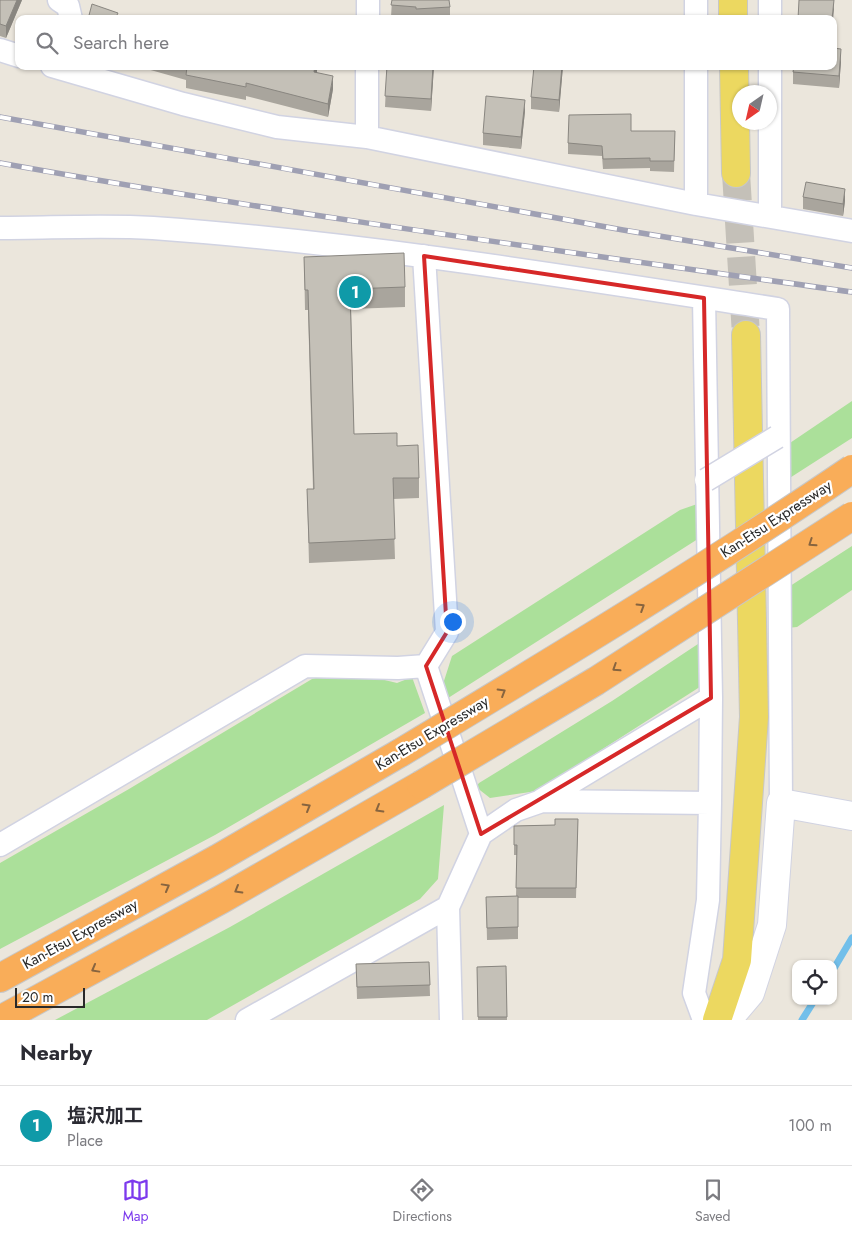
<!DOCTYPE html>
<html lang="en">
<head>
<meta charset="utf-8">
<style>
  :root { --surface:#fff; --page:#f2f2f3; --text:#2b2b33; --muted:#7c7c81; --line:#e1e1e2; --accent:#7c3aed }
  body { margin:0; font-family:Jost,"Noto Sans JP",sans-serif; background:var(--page); color:var(--text) }
  .controls { position:absolute; right:15px; bottom:15px; display:grid; overflow:hidden; border-radius:10px; box-shadow:0 1px 4px #0004 }
  .controls button { width:45px; height:45px; display:grid; place-items:center; padding:0; border:0; border-bottom:1px solid var(--line); background:var(--surface); color:var(--text); font:25px sans-serif }
  .compass { position:absolute; left:732px; top:85px; width:45px; height:45px; border-radius:50%; background:var(--surface); box-shadow:0 1px 4px #0004; rotate:214deg }
  .scale { position:absolute; left:15px; bottom:12px; width:70px; box-sizing:border-box; padding-left:5px; border:2px solid #292929; border-top:0; font-size:14px; line-height:18px; white-space:nowrap; color:#292929; -webkit-text-stroke:4px #fff; paint-order:stroke }
  .you { position:absolute; left:452px; top:621px; width:18px; height:18px; margin:-12px; border:4px solid #fff; border-radius:50%; background:#1a73e8; box-shadow:0 0 0 8px #1a73e833 }
  .badge { display:grid; place-items:center; width:32px; height:32px; border-radius:50%; background:var(--accent); color:#fff; font-size:16px; font-weight:700 }
  .pin { position:absolute; translate:-50% -50%; border:2px solid #fff; box-shadow:0 1px 5px #0006 }
  .list { margin:0; padding:0; list-style:none }
  h2 { display:flex; justify-content:space-between; align-items:center; height:65px; margin:0; padding:0 20px; font-size:21px }
  h2 small { font-size:16px; font-weight:400; color:var(--muted) }
  .list li { display:grid; grid-template-columns:32px 1fr auto; gap:15px; align-items:center; box-sizing:border-box; height:80px; padding:0 20px; border-top:1px solid var(--line) }
  .list b { display:block; font-size:19px; white-space:nowrap }
  .list p { margin:0; font-size:16px; white-space:nowrap; color:var(--muted) }
  .list em { font-size:16px; font-style:normal; color:var(--muted) }
  .icon { flex:none; width:28px; height:28px; fill:none; stroke:currentColor; stroke-width:2; stroke-linecap:round; stroke-linejoin:round }
  .map { position:relative; flex:none; width:852px; height:1020px; overflow:hidden }
  .search { position:absolute; background:var(--surface); box-shadow:0 1px 4px #0004; left:15px; right:15px; top:15px; height:55px; display:flex; align-items:center; gap:12px; box-sizing:border-box; padding:0 18px; border-radius:10px; color:var(--muted); font-size:19px }
  .sheet { height:145px; background:var(--surface) }
  nav { display:flex; justify-content:space-around; align-items:center; box-sizing:border-box; height:70px; border-top:1px solid var(--line); background:var(--surface); font-size:14px; color:var(--muted) }
  nav a { display:grid; justify-items:center; gap:2px }
  nav .on { color:var(--accent) }
  .map>svg:first-child { display:block }
</style>
</head>
<body>
<div class="map">
<svg width="852" height="1020" viewBox="0 0 852 1020">
  <rect width="100%" height="100%" fill="#ebe6dc"/>
  <!-- green -->
  <path fill="#abe09a" d="M852,401V438L785,481L784,447Z
    M700,503L701,537L445,700L443,684L452,656L680,510Z
    M852,546V590L797,627L787,628V588Z
    M704,640L706,683L537,791L490,798L476,787L479,783L612,701Z
    M337,672L364,675L397,683L412,677L425,713L215,835L0,949V863L129,789L312,679Z
    M444,805L438,879L420,899L207,1020H55L230,927Z"/>
  <g fill="none" stroke-linecap="round" stroke-linejoin="round">
    <!-- stream -->
    <path stroke="#72bfea" stroke-width="7" d="M833,970L852,938
      M802,1020L814,1001"/>
    <!-- primary-tunnel -->
    <path stroke="#c4c0b8" stroke-width="28" stroke-dasharray="28 14" stroke-linecap="butt" d="M736,173L746,335"/>
    <defs>
      <path id="street" d="M59,0L68,6L71,19
        M696,0V19
        M368,19V0
        M770,19V0
        M0,50L19,56
        M52,66L183,104L277,127L367,137L696,204L852,231
        M696,66V204
        M367,137V66
        M770,216V66
        M0,228C51,228 103,225 153,228C363,243 571,277 778,309L781,803
        M424,256L447,632L426,666L481,834
        M542,800L711,698
        M0,845L305,666L398,668L426,666
        M247,1020L448,907
        M451,1020L448,907L481,834L516,810L542,801L710,803
        M704,1020L694,993L708,900L710,803L711,698L704,298"/>
      <path id="secondary" d="M727,1020L750,993L772,925L781,803L852,816"/>
      <path id="primary" d="M733,0V19
        M734,66L736,173
        M717,1020L737,960L754,717L746,335"/>
      <path id="highway" d="M0,978L217,859L400,753
        M0,1020L222,899L421,785"/>
    </defs>
    <!-- street casing -->
    <use href="#street" stroke="#d1d3e2" stroke-width="25"/>
    <!-- secondary casing -->
    <use href="#secondary" stroke="#d1d3e2" stroke-width="30"/>
    <!-- primary casing -->
    <use href="#primary" stroke="#c7c7c7" stroke-width="30"/>
    <!-- highway casing -->
    <use href="#highway" stroke="#c7c7c7" stroke-width="30"/>
    <!-- street -->
    <use href="#street" stroke="#fff" stroke-width="22"/>
    <!-- secondary -->
    <use href="#secondary" stroke="#fff" stroke-width="28"/>
    <!-- primary -->
    <use href="#primary" stroke="#ecd860" stroke-width="28"/>
    <!-- highway -->
    <use href="#highway" stroke="#f9ad59" stroke-width="28"/>
    <defs>
      <path id="rail" d="M0,117L623,230L852,268
        M0,163C283,214 568,252 852,292"/>
    </defs>
    <!-- rail casing -->
    <use href="#rail" stroke="#9fa0b3" stroke-width="5.5"/>
    <!-- rail -->
    <use href="#rail" stroke="#fff" stroke-width="4" stroke-dasharray="11" stroke-linecap="butt"/>
    <defs>
      <path id="street-bridge" d="M706,480L777,437"/>
      <path id="highway-bridge" d="M400,753C553,661 705,569 852,469
        M421,785L596,681L852,516"/>
    </defs>
    <!-- street-bridge casing -->
    <use href="#street-bridge" stroke="#d1d3e2" stroke-width="25" stroke-linecap="butt"/>
    <!-- highway-bridge casing -->
    <use href="#highway-bridge" stroke="#c7c7c7" stroke-width="30" stroke-linecap="butt"/>
    <!-- street-bridge -->
    <use href="#street-bridge" stroke="#fff" stroke-width="22"/>
    <!-- highway-bridge -->
    <use href="#highway-bridge" stroke="#f9ad59" stroke-width="28"/>
  </g>
  <!-- wall -->
  <path fill="#a9a59d" d="M0,0H22L6,38L0,36Z
    M392,0L450,7V18L416,19V18L391,17Z
    M841,61L839,88L793,84V72Z
    M147,66H317V73L333,89L328,117L246,96V100L186,88V80L147,69Z
    M387,66H434L431,111L385,107Z
    M534,66H563L559,112L531,109V97Z
    M525,111L521,149L483,145V133Z
    M631,131H675L674,172L650,171V168L603,169L602,156L568,154V143Z
    M803,197L845,201L843,216L803,209Z
    M304,257L405,287V307L351,309L354,434L397,446L419,478V498L393,499L395,559L309,563L307,489H313L308,310H305Z
    M578,819L576,898H518V939L487,940L486,897L516,896L517,855H514V826L555,825Z
    M429,962L430,996L357,999L356,964Z
    M506,966L507,1020H478L477,967Z"/>
  <!-- shaded-wall -->
  <path fill="#898680" d="M17,0H22L6,38V26Z
    M834,0V9L833,20V19H832Z
    M841,49V61L839,88V76Z
    M315,66H317V74L314,72Z
    M433,66H434L431,111V99Z
    M562,66H563L559,112V100Z
    M333,76V89L328,117V104Z
    M525,100V111L521,149V137Z
    M845,189V201L843,216V204Z"/>
  <!-- building -->
  <path fill="#c4c0b7" stroke="#898680" d="M0,0H17L6,26L0,24Z
    M392,0H449L450,7L416,9V7L391,5Z
    M799,0H834L832,19H798Z
    M92,4L118,13L116,17L121,19H88Z
    M833,48L841,49L839,76L793,72L794,66H833Z
    M184,66H315L314,72L333,76L328,104L246,83V87L186,75L187,67Z
    M387,66H433L431,99L385,96Z
    M534,66H562L559,100L531,97Z
    M486,96L525,100L521,137L483,133Z
    M631,114V131H675L674,161H650V158L603,159L602,146L568,143L569,115Z
    M806,182L845,189L843,204L803,197Z
    M404,253L405,287L350,289L354,434L397,433V446L418,445L419,478H393L395,539L309,543L307,489H314L308,290H305L304,257Z
    M555,819H578L576,888H516L517,845H514V826L555,825Z
    M518,896V927L487,928L486,897Z
    M429,962L430,985L357,987L356,964Z
    M506,966L507,1017H478L477,967Z"/>
  <!-- one-way arrows -->
  <defs><path id="oneway-chevron" d="M-2-3.5L2.5 0L-2 3.5" fill="none" stroke-width="1.6" stroke-linecap="round" stroke-linejoin="round" transform="scale(1.25)"/></defs>
  <g stroke="#87643f">
    <use href="#oneway-chevron" transform="translate(812 543) rotate(146)"/>
    <use href="#oneway-chevron" transform="translate(641 607) rotate(-32)"/>
    <use href="#oneway-chevron" transform="translate(616 668) rotate(147)"/>
    <use href="#oneway-chevron" transform="translate(502 692) rotate(-31)"/>
    <use href="#oneway-chevron" transform="translate(307 807) rotate(-30)"/>
    <use href="#oneway-chevron" transform="translate(379 809) rotate(150)"/>
    <use href="#oneway-chevron" transform="translate(166 887) rotate(-29)"/>
    <use href="#oneway-chevron" transform="translate(238 890) rotate(150)"/>
    <use href="#oneway-chevron" transform="translate(95 969) rotate(151)"/>
  </g>
  <!-- marked area -->
  <path fill="none" stroke="#d62828" stroke-width="4" stroke-linejoin="round" d="M424,256L704,298L711,698L481,834L426,666L447,632Z"/>
  <g text-anchor="middle" stroke-width="4.5" stroke-linejoin="round" paint-order="stroke">
    <!-- street labels -->
    <g font-size="15" fill="#292929" stroke="#fff">
      <text transform="translate(776 519) rotate(-33)" y="5">Kan-Etsu Expressway</text>
      <text transform="translate(432 733) rotate(-31)" y="5">Kan-Etsu Expressway</text>
      <text transform="translate(80 934) rotate(-29)" y="5">Kan-Etsu Expressway</text>
    </g>
  </g>
</svg>
<div class="controls">
<button><svg class="icon" aria-label="locate" viewBox="0 0 24 24"><circle cx="12" cy="12" r="6"/><path d="M12 2v4M12 18v4M2 12h4M18 12h4"/></svg></button>
</div>
<svg class="compass" viewBox="-18 -18 36 36"><path d="M0-13l5 13h-10z" fill="#e53935"/><path d="M0 13l5-13h-10z" fill="#7c7c81"/></svg>
<div class="scale">20 m</div>
<div class="you"></div>
<div class="pin badge" style="left:355px;top:292px;background:#0f9aa8">1</div>
<div class="search"><svg class="icon" aria-label="search" viewBox="0 0 24 24"><circle cx="10" cy="10" r="6"/><path d="M15 15l6 6"/></svg>Search here</div>
</div>
<section class="sheet">
<h2>Nearby<small></small></h2>
<ul class="list">
<li><span class="badge" style="background:#0f9aa8">1</span><div><b>塩沢加工</b><p>Place</p></div><em>100 m</em></li>
</ul>
</section>
<nav>
<a class="on"><svg class="icon" aria-label="map" viewBox="0 0 24 24"><path d="M3 6l6-2 6 2 6-2v14l-6 2-6-2-6 2zM9 4v14M15 6v14"/></svg>Map</a>
<a><svg class="icon" aria-label="directions" viewBox="0 0 24 24"><path d="M12 3l9 9-9 9-9-9zM9 14v-3h6M13 9l2 2-2 2"/></svg>Directions</a>
<a><svg class="icon" aria-label="saved" viewBox="0 0 24 24"><path d="M7 4h10v16l-5-4-5 4z"/></svg>Saved</a>
</nav>
</body>
</html>
